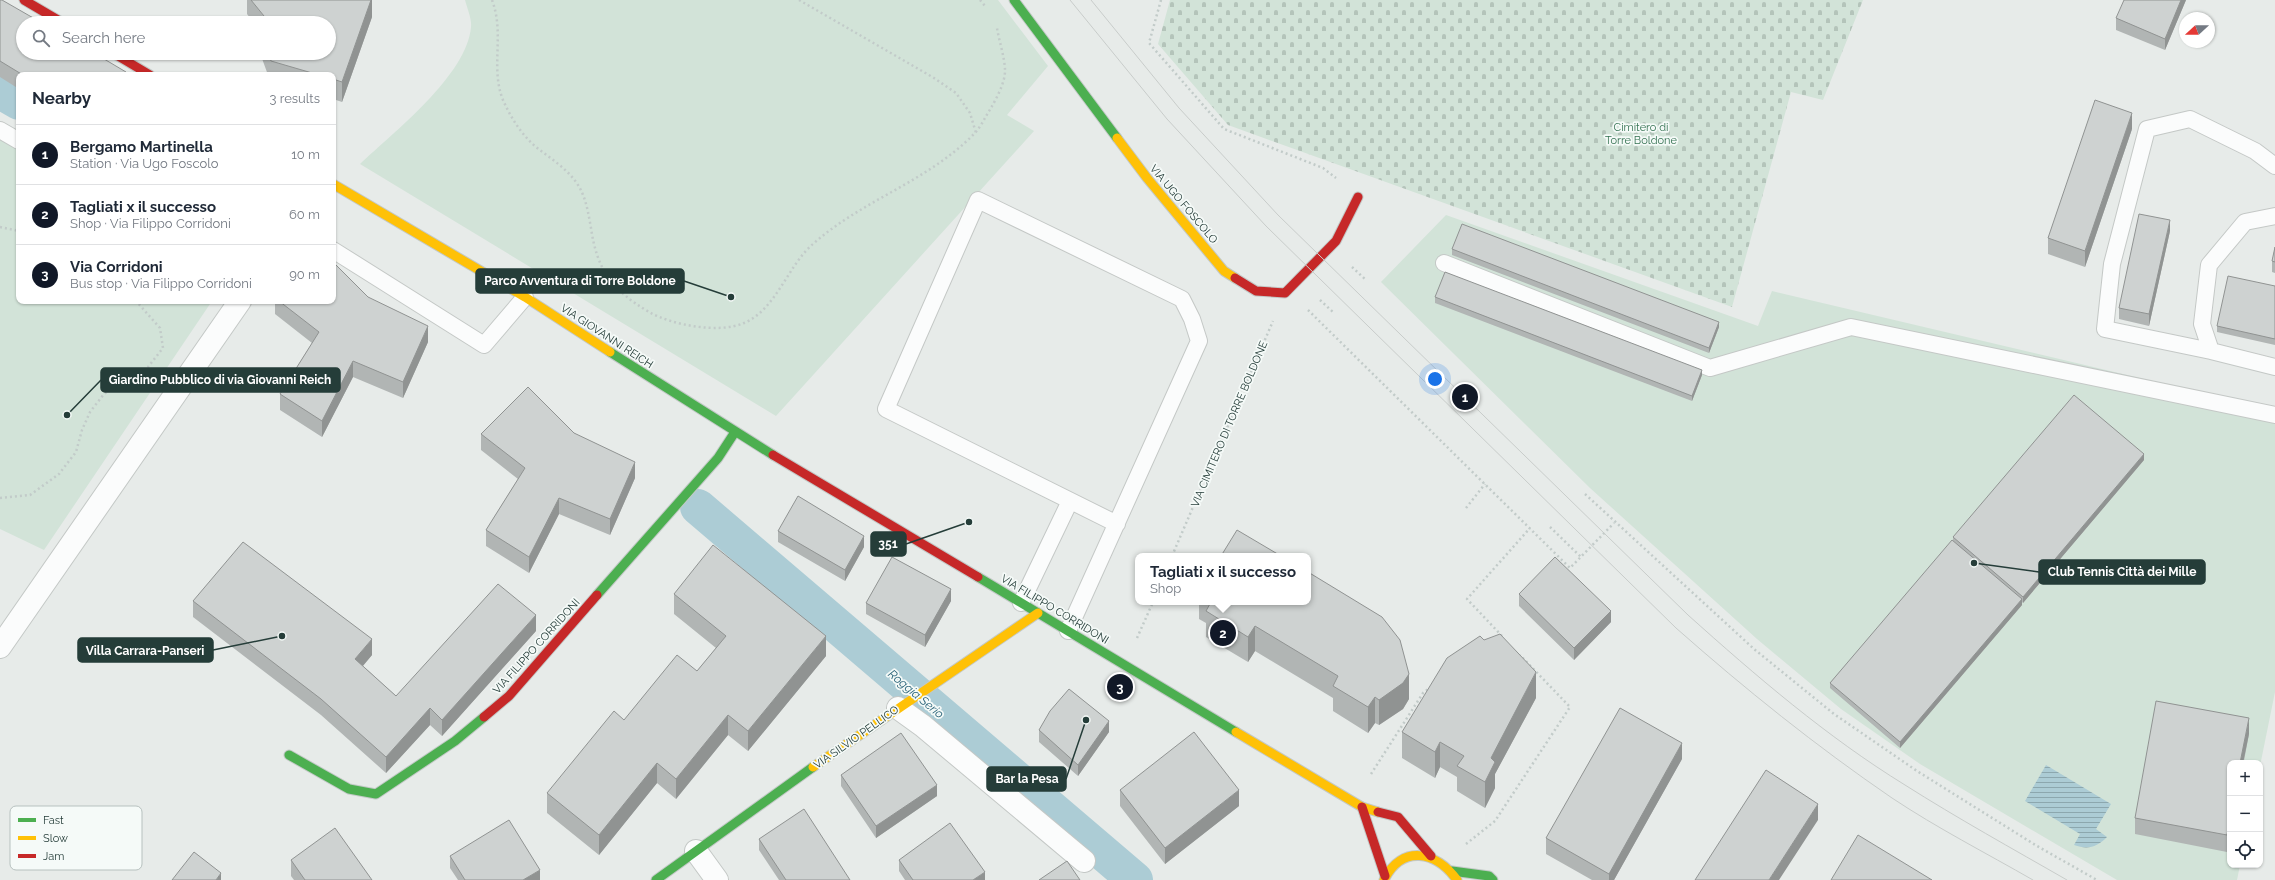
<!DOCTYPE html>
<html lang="en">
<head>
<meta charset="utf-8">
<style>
  :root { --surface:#fff; --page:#f6f6f7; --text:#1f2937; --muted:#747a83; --line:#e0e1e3; --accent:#111827 }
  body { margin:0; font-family:Raleway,sans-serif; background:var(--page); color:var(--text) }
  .controls { position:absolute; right:12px; bottom:12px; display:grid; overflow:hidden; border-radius:8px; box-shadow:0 1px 3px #0004 }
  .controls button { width:36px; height:36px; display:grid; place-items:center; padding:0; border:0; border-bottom:1px solid var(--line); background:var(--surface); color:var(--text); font:20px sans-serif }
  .compass { position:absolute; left:2179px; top:12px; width:36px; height:36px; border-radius:50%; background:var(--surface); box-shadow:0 1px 3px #0004; rotate:249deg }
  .you { position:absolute; left:1435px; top:379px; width:14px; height:14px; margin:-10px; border:3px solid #fff; border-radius:50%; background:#1a73e8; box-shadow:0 0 0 6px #1a73e833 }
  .badge { display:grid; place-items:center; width:26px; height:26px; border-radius:50%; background:var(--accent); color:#fff; font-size:13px; font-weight:700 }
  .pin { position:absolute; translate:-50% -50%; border:2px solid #fff; box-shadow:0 1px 4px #0006 }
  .popup { position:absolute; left:1135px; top:553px; width:176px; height:52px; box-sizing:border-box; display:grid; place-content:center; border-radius:8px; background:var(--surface); filter:drop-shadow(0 1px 3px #0005); font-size:13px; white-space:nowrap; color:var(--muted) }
  .popup b { font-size:15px; color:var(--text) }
  .popup::after { content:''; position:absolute; left:50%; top:100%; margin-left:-8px; border:8px solid transparent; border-top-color:var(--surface) }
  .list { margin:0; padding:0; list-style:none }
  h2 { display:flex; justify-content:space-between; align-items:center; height:52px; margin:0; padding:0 16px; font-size:17px }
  h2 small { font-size:13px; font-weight:400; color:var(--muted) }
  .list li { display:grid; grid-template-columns:26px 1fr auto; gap:12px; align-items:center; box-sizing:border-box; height:60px; padding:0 16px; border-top:1px solid var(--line) }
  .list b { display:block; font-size:15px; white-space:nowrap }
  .list p { margin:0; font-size:13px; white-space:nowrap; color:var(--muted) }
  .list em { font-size:13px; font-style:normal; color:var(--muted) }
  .icon { flex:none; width:22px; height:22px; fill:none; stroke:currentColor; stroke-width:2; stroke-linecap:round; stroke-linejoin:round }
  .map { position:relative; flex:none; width:2275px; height:880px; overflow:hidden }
  .search { position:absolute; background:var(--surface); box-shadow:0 1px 3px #0004; left:16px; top:16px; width:320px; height:44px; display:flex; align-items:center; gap:10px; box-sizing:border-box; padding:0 14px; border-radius:22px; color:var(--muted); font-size:15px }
  .panel { position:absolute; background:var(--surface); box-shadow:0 1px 3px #0004; left:16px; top:72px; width:320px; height:232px; border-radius:8px }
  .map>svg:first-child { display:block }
</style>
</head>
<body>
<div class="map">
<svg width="2275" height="880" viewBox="0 0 2275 880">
  <defs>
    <pattern id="cemetery-stones" width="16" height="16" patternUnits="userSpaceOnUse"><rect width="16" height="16" fill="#d2e3d8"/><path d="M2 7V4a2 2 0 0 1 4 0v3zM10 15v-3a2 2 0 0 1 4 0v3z" fill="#b4c4ba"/></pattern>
    <pattern id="water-rules" width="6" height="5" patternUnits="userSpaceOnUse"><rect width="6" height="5" fill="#acccd5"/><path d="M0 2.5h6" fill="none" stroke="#8ca7ae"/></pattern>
  </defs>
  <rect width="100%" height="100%" fill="#e7ebe9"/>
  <!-- cemetery -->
  <path fill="url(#cemetery-stones)" d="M1170,0H1863L1823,100L1791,92L1732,307L1228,125L1158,44Z"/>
  <!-- park -->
  <path fill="#d2e3d8" d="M465,0H998L1048,66L1007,115L1034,131L776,416L360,164C394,132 467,75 471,27C472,19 467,8 465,0Z
    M0,130L19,141V301H212L44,550L0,529Z
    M1446,215L1758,326L1772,291L2275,410V692L2260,766V763H2230V865H2240L2237,880H2117L1920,764L1841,709L1757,639L1590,488L1381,282Z"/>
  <!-- water -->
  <path fill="url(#water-rules)" d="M2046,765L2111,804L2096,829L2107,837C2097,847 2088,850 2074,845L2080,834L2025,801Z"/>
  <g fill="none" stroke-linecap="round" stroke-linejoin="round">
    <!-- canal -->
    <path stroke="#acccd5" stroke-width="36" d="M0,91L19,102
      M698,507L1135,880"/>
    <defs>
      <path id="lane" d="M0,130L19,141
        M2275,216L2245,222L2209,265L2202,324L2211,351L2275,367
        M333,250L484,345L525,297
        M1444,263L1710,368L1851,327L2275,415
        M2211,351L2105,329L2112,264L2147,129L2190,119L2255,151L2275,166
        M1021,603L1070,501
        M1068,631L1199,341L1192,319L1182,299L978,200L886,409L1117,524"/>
      <path id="street" d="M0,647L240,301
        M898,708L923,726L1084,861
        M696,851L717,880"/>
      <path id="fast" d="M1014,0L1117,138
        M610,352L773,455
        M978,577L1236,732
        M597,595L718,458L735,432
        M289,755L349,789L376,794L455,741L484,717
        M1452,871L1489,876L1493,880
        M656,880L813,767"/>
      <path id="slow" d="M1117,138L1147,178L1224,271L1235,278
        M333,184L525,297L610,352
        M1236,732L1362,807L1378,812
        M813,767L1038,613
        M1384,880C1402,844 1436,851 1457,880"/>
      <path id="jam" d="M24,0L63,23
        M113,53L150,75
        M1235,278L1256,291L1285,293L1336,241L1358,197
        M773,455L978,577
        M484,717L509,696L597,595
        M1362,807L1385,876
        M1378,812L1398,817L1431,856"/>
    </defs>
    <!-- lane casing -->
    <use href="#lane" stroke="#c4c8c6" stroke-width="18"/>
    <!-- street casing -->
    <use href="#street" stroke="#c4c8c6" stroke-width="24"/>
    <!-- fast casing -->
    <use href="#fast" stroke="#c3c9c7" stroke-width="11"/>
    <!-- slow casing -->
    <use href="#slow" stroke="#c3c9c7" stroke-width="11"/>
    <!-- jam casing -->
    <use href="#jam" stroke="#c3c9c7" stroke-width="11"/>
    <!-- path -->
    <path stroke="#c2cbc9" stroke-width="2.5" stroke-dasharray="2 3" stroke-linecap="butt" d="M492,0C505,34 490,68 503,100C511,118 521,134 536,147C550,158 566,168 576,182C586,196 588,212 591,228C597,270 612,290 649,312C672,325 719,334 744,323C776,310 788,265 813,244C862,200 927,182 974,134C981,127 985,117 991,108C996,99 1005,83 1005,71C1005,58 999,41 997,28
      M799,0L934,78L956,93L970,113L976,133
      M980,0L985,6
      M1161,0L1149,43L1224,129L1323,168L1336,178
      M0,227L19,231
      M1352,267L1366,280
      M1320,300L1334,313
      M1308,310L1570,568L1614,523
      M1585,494L1754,649L1834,714L1917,771L2037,846L2097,880
      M0,498L30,495L59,474L76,452L82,430L90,412L104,394L148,367L163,348L160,328L136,301
      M1466,508L1485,484
      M1550,527L1581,557
      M1172,556L1273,321
      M1502,636L1467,599L1530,528
      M1137,638L1153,602
      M1371,774L1423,693L1432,686
      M1466,844L1495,821L1570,707L1520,655"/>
    <!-- lane -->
    <use href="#lane" stroke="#fbfcfc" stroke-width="16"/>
    <!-- street -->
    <use href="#street" stroke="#fbfcfc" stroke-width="22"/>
    <!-- fast -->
    <use href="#fast" stroke="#4caf50" stroke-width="9"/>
    <!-- slow -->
    <use href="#slow" stroke="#ffc107" stroke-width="9"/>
    <!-- jam -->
    <use href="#jam" stroke="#c62828" stroke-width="9"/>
    <!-- tram -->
    <path stroke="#c8ccca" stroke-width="1" d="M1070,0L1167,119L1266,226L1676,628C1745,689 1816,746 1892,798C1937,828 1986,853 2033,880
      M1091,0L1179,108L1278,215L1688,615C1756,676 1827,737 1905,785C1957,818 2013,849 2067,880"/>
  </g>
  <!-- wall -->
  <path fill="#b1b5b4" d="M0,0L126,75H19V89L0,77Z
    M247,0H372V17L342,102L333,99V75H268L260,53H329V23H254L247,14Z
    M2186,0L2165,50L2116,30V18Z
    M2132,129L2085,267L2048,254V238Z
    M2170,231L2149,326L2119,319V308Z
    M2275,247V273L2272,272V261Z
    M1452,249L1719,327L1709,353L1452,255Z
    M2275,286V345L2217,332V326Z
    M368,297L428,342L403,398L353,377L322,437L280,410V394L312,343L275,314V301H333Z
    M1435,297L1702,375L1692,401L1435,303Z
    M574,433L635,478L610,535L559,514L529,573L486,546V530L518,479L481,450V434Z
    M2144,460L2023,603L2022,602V605L1900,748L1830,688V683L1953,541V537Z
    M778,531L864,547L845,581L778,542Z
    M674,594L826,656L748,751L728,735L676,799L657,783L599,855L547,813V793L624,720L697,671L716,648L674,614Z
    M1519,594L1611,622L1574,660L1519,606Z
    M193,601L372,655L363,666L396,696L536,631L442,736L430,725L386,773L321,715L193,617Z
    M951,601L925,647L866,614V603Z
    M1199,602H1308L1409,699L1403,709L1379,725L1375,723L1368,733L1333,711V698L1255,651L1248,662L1206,637V623L1199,619Z
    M1536,698L1495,774V788L1485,808L1457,791V777L1440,767L1435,778L1402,758V732Z
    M1039,730L1109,732L1078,776L1039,742Z
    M2249,734L2227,852L2135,834V818Z
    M1682,759L1614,880H1592L1546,854V838Z
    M841,775L937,796L876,838L841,786Z
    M1120,790L1239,806L1165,864L1120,806Z
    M759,839L850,880H779L759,850Z
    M450,856L540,880H458L450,868Z
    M291,860L372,880H294L291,876Z
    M899,860L985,880H905L899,871Z"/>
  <!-- shaded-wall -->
  <path fill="#909392" d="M371,0H372V17L342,102V82Z
    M2181,0H2186L2165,50V39Z
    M2132,113V129L2085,267V251Z
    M2170,220V231L2149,326V314Z
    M1719,322V327L1709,353V348Z
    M428,326V342L403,398V382Z
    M353,361V377L322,437V421Z
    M1702,370V375L1692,401V396Z
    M2144,454V460L2023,603V597Z
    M635,462V478L610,535V519Z
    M559,498V514L529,573V557Z
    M864,536V547L845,581V570Z
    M951,589V601L925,647V635Z
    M2022,599V605L1900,748V742Z
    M1611,611V622L1574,660V648Z
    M536,615V631L442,736V720Z
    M1255,626V651L1248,662V637Z
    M826,636V656L748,751V731Z
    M372,639V655L355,675V659Z
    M1536,672V698L1495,774V788L1485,808V782L1491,758Z
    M1409,674V699L1403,709L1379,725V700Z
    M1375,697V723L1368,733V707Z
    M430,708V725L386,773V757Z
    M728,715V735L676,799V779Z
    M2249,718V734L2243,763H2240Z
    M1109,721V732L1078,776V765Z
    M1440,742V767L1435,778V752Z
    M1682,743V759L1614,880H1609V874Z
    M657,763V783L599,855V835Z
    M937,785V796L876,838V826Z
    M1239,790V806L1165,864V848Z
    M1818,804V820L1779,880H1769Z
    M2230,819V835L2227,852V835Z
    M540,870V880H523Z
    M985,872V880H973Z
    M221,873V880H216Z"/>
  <!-- building -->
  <path fill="#ced2d1" stroke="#909392" d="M0,0H2L42,23H23V53H94L126,72L124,75H23L0,61Z
    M251,0H371L342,82L333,79V75H319L271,61L268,53H329V23H261L264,16Z
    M2124,0H2181L2165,39L2116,18Z
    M2095,100L2132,113L2085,251L2048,238Z
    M2139,214L2170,220L2149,314L2119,308Z
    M1462,224L1719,322L1709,348L1452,249Z
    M2275,247V262L2272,261Z
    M333,262L368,297L428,326L403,382L353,361L322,421L280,394L319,332L279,301H333Z
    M1445,272L1702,370L1692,396L1435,297Z
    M2228,276L2275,286V339L2217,326Z
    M528,387L574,433L635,462L610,519L559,498L529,557L486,530L525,468L481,434Z
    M2074,395L2144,454L2023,597L1953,537Z
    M798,496L864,536L845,570L778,531Z
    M1237,530L1281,556H1221Z
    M1952,540L2022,599L1900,742L1830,683Z
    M243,542L372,639L355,659L396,696L498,584L536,615L442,720L430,708L386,757L321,699L193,601Z
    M713,545L826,636L748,731L728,715L676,779L657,763L599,835L547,793L614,711L624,720L677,655L697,671L726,636L674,594Z
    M892,557L951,589L925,635L866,603Z
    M1555,557L1611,611L1574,648L1519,594Z
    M1308,572L1382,617L1400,640L1409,674L1403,683L1379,700L1375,697L1368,707L1333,686L1338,676L1255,626L1248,637L1206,611L1211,602H1308Z
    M1500,634L1536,672L1491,758L1495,762L1485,782L1457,766L1464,756L1440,742L1435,752L1402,732L1447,658L1480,636L1484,640Z
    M1069,689L1109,721L1078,765L1039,730L1050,711Z
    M2156,701L2249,718L2240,763H2230V819L2227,835L2135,818Z
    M1620,708L1682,743L1609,874L1546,838Z
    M1194,732L1239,790L1165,848L1120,790Z
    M901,733L937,785L876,826L841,775Z
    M1766,770L1818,804L1769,880H1695Z
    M804,809L850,880H786L759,839Z
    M509,820L540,870L523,880H465L450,856Z
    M950,823L985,872L973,880H913L899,860Z
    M335,828L372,880H305L291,860Z
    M1858,835L1932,880H1831Z
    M194,852L221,873L216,880H172Z
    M1067,861L1080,880H1039Z"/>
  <g text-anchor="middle" stroke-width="3.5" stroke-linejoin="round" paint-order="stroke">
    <!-- park labels -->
    <g font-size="11" fill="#337151" stroke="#f5faf8">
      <text x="1641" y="131">Cimitero di<tspan x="1641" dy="13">Torre Boldone</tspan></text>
    </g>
    <!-- street labels -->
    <g font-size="11" fill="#253d39" stroke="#f5faf8">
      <text transform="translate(1184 204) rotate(50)" y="4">VIA UGO FOSCOLO</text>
      <text transform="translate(607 336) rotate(33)" y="4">VIA GIOVANNI REICH</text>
      <text transform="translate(1229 424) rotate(-67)" y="4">VIA CIMITERO DI TORRE BOLDONE</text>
      <text transform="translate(1055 609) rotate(31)" y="4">VIA FILIPPO CORRIDONI</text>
      <text transform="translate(536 646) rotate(-48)" y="4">VIA FILIPPO CORRIDONI</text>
      <text transform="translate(856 737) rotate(-35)" y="4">VIA SILVIO PELLICO</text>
    </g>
    <!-- water labels -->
    <g font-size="12" font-style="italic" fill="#245f75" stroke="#f5faf8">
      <text transform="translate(916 694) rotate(40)" y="4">Roggia Serio</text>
    </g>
  </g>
  <!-- legend -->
  <rect x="10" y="806" width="132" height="64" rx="6" fill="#f5faf8" stroke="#b7c1bf" stroke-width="1"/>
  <rect x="18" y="818" width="18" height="4" fill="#4caf50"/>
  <rect x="18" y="836" width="18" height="4" fill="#ffc107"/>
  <rect x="18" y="854" width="18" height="4" fill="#c62828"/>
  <g font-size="11" fill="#253d39">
    <text x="43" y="824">Fast</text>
    <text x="43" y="842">Slow</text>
    <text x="43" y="860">Jam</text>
  </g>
  <!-- callouts -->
  <path fill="none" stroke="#253d39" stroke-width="1.5" d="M731 297L684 281M67 415L101 380M969 522L906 544M1974 563L2039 572M282 636L213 650M1086 720L1066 779"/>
  <g fill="#253d39" stroke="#f5faf8" stroke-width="1.5">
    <circle cx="731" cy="297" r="4"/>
    <circle cx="67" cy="415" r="4"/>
    <circle cx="969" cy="522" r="4"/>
    <circle cx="1974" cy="563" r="4"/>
    <circle cx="282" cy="636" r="4"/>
    <circle cx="1086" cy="720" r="4"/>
  </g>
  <g fill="#253d39" stroke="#253d39" stroke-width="1.5">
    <rect x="476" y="269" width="208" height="24" rx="4"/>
    <rect x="101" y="368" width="239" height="24" rx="4"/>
    <rect x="871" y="532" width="35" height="24" rx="4"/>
    <rect x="2039" y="560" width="166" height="24" rx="4"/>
    <rect x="78" y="638" width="135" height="24" rx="4"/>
    <rect x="987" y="767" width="79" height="24" rx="4"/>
  </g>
  <g font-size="12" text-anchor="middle" font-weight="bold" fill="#fff">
    <text x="580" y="285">Parco Avventura di Torre Boldone</text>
    <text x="220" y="384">Giardino Pubblico di via Giovanni Reich</text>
    <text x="888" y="548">351</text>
    <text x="2122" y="576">Club Tennis Città dei Mille</text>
    <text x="145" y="655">Villa Carrara-Panseri</text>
    <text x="1027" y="783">Bar la Pesa</text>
  </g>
</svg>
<div class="controls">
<button>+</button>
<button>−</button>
<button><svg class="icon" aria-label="locate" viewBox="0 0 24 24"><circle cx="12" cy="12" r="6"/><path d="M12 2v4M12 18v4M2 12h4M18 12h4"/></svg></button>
</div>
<svg class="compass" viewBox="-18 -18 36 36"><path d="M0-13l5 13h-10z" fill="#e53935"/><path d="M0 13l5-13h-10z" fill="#747a83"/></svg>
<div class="you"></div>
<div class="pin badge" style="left:1465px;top:397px">1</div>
<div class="pin badge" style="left:1223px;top:633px">2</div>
<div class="popup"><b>Tagliati x il successo</b>Shop</div>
<div class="pin badge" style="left:1120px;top:687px">3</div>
<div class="search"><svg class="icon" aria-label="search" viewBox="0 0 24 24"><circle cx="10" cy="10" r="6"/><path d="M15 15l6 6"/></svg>Search here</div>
<section class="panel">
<h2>Nearby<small>3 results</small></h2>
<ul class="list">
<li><span class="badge">1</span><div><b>Bergamo Martinella</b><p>Station · Via Ugo Foscolo</p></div><em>10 m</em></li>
<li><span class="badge">2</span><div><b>Tagliati x il successo</b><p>Shop · Via Filippo Corridoni</p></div><em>60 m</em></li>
<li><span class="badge">3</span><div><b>Via Corridoni</b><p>Bus stop · Via Filippo Corridoni</p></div><em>90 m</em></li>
</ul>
</section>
</div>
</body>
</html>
